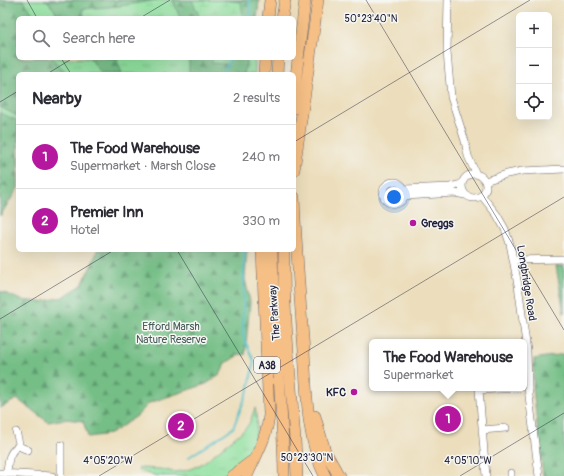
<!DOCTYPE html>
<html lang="en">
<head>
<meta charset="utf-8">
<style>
  :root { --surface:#fff; --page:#f2f2f3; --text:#2b2b33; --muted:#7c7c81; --line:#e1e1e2; --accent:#b5179e }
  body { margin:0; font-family:Pangolin,sans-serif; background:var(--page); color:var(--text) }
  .controls { position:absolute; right:12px; top:12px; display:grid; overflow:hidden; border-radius:6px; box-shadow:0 4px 16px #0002 }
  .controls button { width:36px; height:36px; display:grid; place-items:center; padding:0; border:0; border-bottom:1px solid var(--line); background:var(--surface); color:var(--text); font:20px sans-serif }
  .you { position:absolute; left:394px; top:197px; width:14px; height:14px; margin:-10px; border:3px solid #fff; border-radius:50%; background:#1a73e8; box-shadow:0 0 0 6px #1a73e833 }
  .badge { display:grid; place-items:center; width:26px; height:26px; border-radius:50%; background:var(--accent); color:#fff; font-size:13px; font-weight:700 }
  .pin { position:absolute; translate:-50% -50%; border:2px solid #fff; box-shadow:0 1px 4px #0006 }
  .popup { position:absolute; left:369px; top:339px; width:158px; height:52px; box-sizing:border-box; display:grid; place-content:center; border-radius:6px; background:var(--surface); filter:drop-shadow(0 1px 3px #0005); font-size:13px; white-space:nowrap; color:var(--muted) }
  .popup b { font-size:15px; color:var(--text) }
  .popup::after { content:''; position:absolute; left:50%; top:100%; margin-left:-8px; border:8px solid transparent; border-top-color:var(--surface) }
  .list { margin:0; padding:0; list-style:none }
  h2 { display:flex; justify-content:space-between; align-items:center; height:52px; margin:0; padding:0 16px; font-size:17px }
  h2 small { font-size:13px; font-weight:400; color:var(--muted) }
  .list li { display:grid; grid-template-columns:26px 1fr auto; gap:12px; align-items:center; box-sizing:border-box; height:64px; padding:0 16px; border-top:1px solid var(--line) }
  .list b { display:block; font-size:15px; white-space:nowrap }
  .list p { margin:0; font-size:13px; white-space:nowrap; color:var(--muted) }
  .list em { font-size:13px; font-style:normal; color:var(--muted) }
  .icon { flex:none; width:22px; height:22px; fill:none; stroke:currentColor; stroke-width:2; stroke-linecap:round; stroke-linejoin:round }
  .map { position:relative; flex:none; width:564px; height:476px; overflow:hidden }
  .search { position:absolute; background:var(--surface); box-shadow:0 4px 16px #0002; left:16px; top:16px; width:280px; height:44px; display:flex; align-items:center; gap:10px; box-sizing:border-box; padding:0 14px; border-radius:6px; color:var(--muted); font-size:15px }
  .panel { position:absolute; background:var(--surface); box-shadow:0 4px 16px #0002; left:16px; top:72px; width:280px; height:180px; border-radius:6px }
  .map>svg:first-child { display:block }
</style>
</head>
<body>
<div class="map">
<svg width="564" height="476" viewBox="0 0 564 476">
  <defs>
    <pattern id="grass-tufts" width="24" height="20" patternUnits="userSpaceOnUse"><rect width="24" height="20" fill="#90e09f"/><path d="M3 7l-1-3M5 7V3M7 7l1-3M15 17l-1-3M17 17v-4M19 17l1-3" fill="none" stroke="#7cc08a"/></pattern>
    <pattern id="forest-firs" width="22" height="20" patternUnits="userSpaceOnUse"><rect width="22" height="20" fill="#74be86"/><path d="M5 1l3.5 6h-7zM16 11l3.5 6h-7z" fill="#5f9a6f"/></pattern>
    <pattern id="wetland-marsh" width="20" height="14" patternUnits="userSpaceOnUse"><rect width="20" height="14" fill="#90e09f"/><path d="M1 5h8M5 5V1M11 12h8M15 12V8" fill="none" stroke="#7cc08a"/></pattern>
  </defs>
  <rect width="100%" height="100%" fill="#f6f6f2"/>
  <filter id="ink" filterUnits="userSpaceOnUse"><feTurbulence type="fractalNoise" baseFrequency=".025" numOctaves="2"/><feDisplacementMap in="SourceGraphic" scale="8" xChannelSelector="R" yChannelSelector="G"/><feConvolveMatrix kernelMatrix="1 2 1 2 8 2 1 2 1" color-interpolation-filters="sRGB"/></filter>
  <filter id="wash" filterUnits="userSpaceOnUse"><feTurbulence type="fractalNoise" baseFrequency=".012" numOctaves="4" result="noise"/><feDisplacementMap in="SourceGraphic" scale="16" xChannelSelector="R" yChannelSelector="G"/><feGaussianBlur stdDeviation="0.9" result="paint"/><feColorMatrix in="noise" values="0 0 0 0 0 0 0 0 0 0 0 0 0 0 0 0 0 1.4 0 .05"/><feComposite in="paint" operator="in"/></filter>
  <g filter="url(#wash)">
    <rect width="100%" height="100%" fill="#ecdebc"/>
    <!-- grass -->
    <path fill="url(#grass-tufts)" stroke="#59816d" d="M0,0H259L257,18H18V58H255V74H18V165L0,205Z
      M255,408C259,423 256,448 245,460C238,467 229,472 221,476H158L138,471L139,468L160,469L174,472L183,471L193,468L203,463L244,430L249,424Z"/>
    <!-- forest -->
    <path fill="url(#forest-firs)" stroke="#4b7060" d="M0,0H23L36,18H18V58H51L68,74H18V116L0,107Z
      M44,0H157L119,6L82,9L85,18H60L48,1Z
      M173,0H259L257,18H180Z
      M90,58H116L122,74H102Z
      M189,58H247L244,74H189Z
      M0,113L18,121V188L0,216Z
      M97,250H247L245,279L250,302L245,355L240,354L226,363L220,375L206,384L149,403L137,416L110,434L88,437L83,421L65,419L48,422L17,399L0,408V291L21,300L41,302L63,297L82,285L96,255Z
      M556,266H564V313Z
      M564,354V476H543L533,388L534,359Z"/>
    <!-- wetland -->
    <path fill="url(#wetland-marsh)" stroke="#59816d" d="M192,0H223L241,2L243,18H200Z
      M212,58H230L228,64L212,63Z"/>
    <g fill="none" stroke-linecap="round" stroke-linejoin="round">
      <!-- stream -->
      <path stroke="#4fbdc6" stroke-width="2" d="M249,0L251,14L249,18
        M223,74L230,58
        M189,457L233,428L249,388L254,361L243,336L244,250"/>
    </g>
  </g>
  <g filter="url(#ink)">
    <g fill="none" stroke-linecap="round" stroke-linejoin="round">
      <defs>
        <path id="minor" d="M448,0L447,52L451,97L465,141L468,156L476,174
          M462 186a12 12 0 1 1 24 0a12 12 0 1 1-24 0Z
          M485,181L507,174L522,171L564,169
          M383 193a11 11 0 1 1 22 0a11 11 0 1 1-22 0Z
          M404,189L450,187L462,184
          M405,196L455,193L465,195
          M482,196L497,215L505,229L510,244L518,285L527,351L528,388L539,476
          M513,260L564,259
          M482,430L506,428
          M16,432L19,443L18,446L28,450
          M0,473L52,476
          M7,473C8,462 8,453 18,446
          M511,473V476
          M61,476V445
          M486,476L479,390L519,388"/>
        <path id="trunk" d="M268,18L270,0
          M282,18L285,0
          M264,74L265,58
          M277,74L278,58
          M294,108V93L305,0
          M294,170L318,0
          M294,197C296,248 300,300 304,351C307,394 306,437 325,476
          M272,250C273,325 283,400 284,476
          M284,250C283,326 294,401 297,476
          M315,416L325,451L339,476
          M232,476L252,461
          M247,476C256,455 267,438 269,415L262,250"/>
      </defs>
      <!-- minor casing -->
      <use href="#minor" stroke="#696468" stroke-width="8"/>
      <!-- trunk casing -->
      <use href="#trunk" stroke="#696468" stroke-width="12"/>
      <!-- minor -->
      <use href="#minor" stroke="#fff" stroke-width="7"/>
      <!-- trunk -->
      <use href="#trunk" stroke="#f5bf86" stroke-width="11"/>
    </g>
  </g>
  <!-- ticks -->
  <path fill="none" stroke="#22223b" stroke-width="1" stroke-opacity="0.45" d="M27,0L37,18M366,0L564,330M140,18L170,0M61,58L71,74M47,74L73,58M0,102L18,91M294,142L530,0M177,250L313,476M0,319L114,250M99,476L564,197M460,476L564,413"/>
  <!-- markers -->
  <g fill="#b5179e" stroke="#f6f6f2" stroke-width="1.5">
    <circle cx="413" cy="223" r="4"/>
    <circle cx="354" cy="392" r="4"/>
  </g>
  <g text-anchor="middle" stroke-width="3" stroke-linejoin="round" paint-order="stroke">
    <!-- shield labels -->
    <rect fill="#f6f6f2" stroke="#626272" stroke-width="1" x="254" y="357" width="26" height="16" rx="3"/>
    <g font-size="10" font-weight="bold" fill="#22223b">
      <text x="267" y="369">A38</text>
    </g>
    <!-- poi labels -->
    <g font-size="11" font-weight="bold" fill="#22223b" stroke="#f6f6f2" text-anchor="start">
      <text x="421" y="227">Greggs</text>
      <text x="346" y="396" text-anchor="end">KFC</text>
    </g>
    <!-- street labels -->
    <g font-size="11" fill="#22223b" stroke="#f6f6f2">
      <text transform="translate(527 283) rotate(81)" y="4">Longbridge Road</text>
      <text transform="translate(274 313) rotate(-94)" y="4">The Parkway</text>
    </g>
    <!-- park labels -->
    <g font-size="11" fill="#435b59" stroke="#f6f6f2">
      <text x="171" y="330">Efford Marsh<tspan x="171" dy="13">Nature Reserve</tspan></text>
    </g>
  </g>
  <g font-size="10" text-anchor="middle" fill="#22223b" stroke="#f6f6f2" stroke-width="3" stroke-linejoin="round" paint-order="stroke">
    <text x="371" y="22">50°23'40"N</text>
    <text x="307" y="461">50°23'30"N</text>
    <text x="108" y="464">4°05'20"W</text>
    <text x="468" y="464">4°05'10"W</text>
  </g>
</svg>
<div class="controls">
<button>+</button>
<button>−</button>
<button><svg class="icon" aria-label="locate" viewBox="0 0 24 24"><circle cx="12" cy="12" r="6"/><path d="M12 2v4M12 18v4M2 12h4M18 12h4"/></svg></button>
</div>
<div class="you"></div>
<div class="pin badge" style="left:448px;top:419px">1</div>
<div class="popup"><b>The Food Warehouse</b>Supermarket</div>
<div class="pin badge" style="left:181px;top:426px">2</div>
<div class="search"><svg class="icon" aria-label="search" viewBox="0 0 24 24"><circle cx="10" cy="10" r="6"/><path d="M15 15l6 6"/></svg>Search here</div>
<section class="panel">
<h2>Nearby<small>2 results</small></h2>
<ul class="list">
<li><span class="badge">1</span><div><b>The Food Warehouse</b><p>Supermarket · Marsh Close</p></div><em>240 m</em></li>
<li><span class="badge">2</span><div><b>Premier Inn</b><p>Hotel</p></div><em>330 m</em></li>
</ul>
</section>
</div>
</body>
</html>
